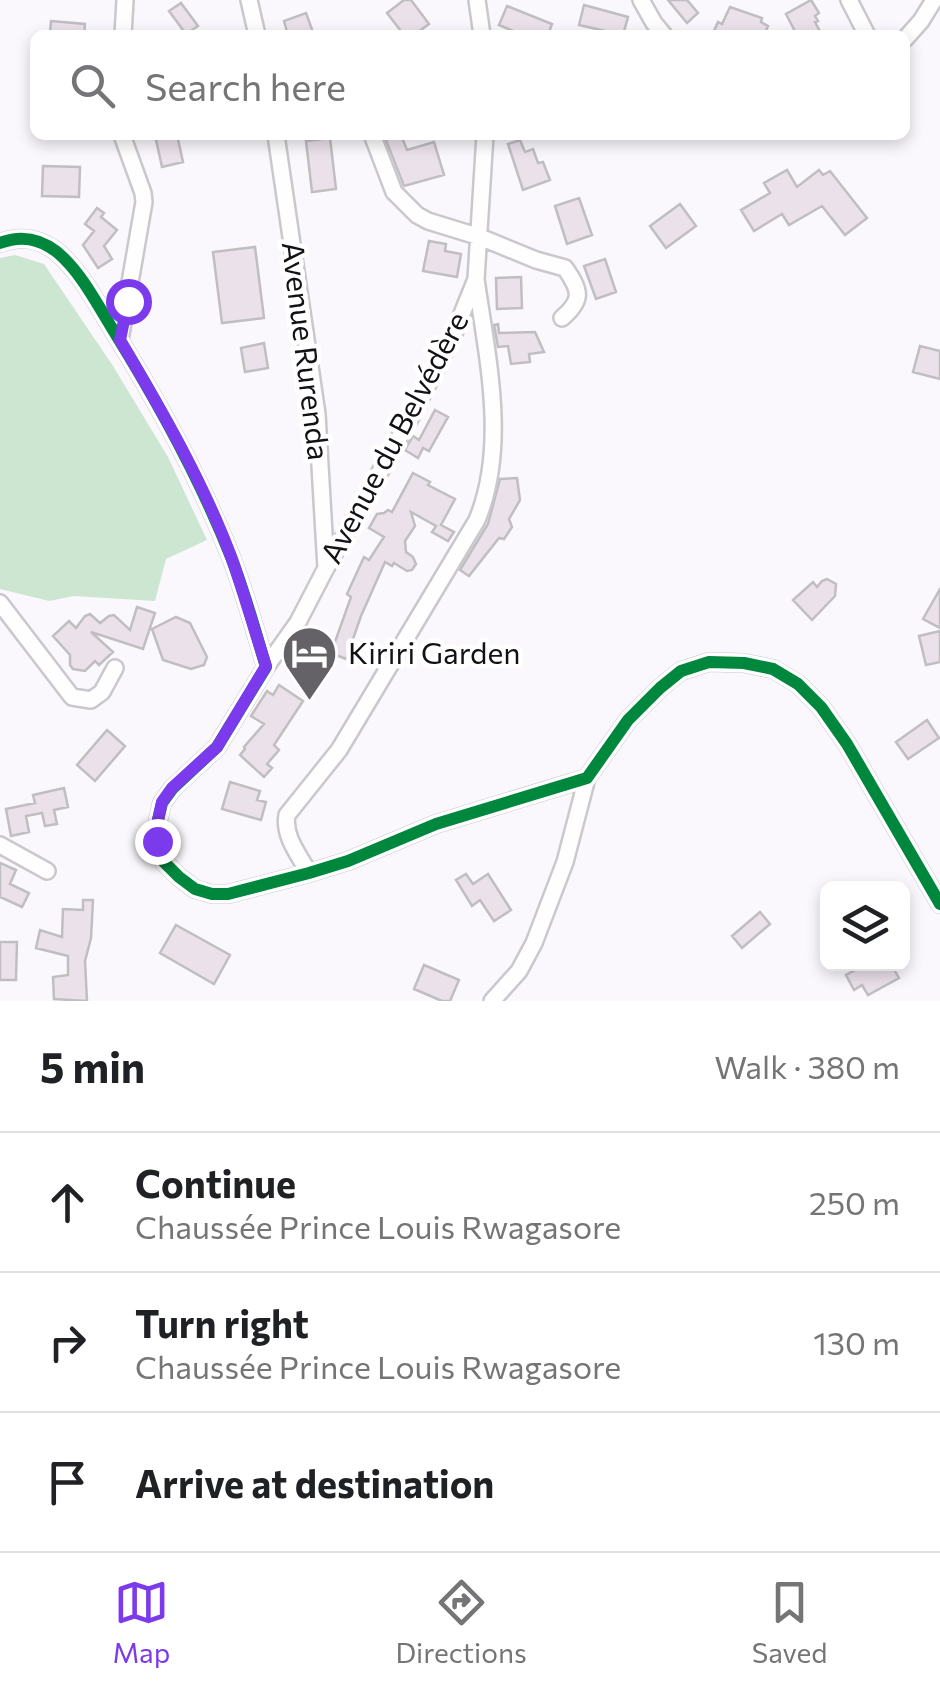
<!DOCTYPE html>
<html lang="en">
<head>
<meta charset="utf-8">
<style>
  :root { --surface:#fff; --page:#f6f6f6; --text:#202124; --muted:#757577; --line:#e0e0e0; --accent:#7c3aed }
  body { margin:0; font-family:Commissioner,sans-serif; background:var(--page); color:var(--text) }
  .controls { position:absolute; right:30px; bottom:30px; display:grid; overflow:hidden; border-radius:15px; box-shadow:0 5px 15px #0003 }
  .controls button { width:90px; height:90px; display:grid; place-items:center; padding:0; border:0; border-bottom:2px solid var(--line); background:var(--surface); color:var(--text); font:50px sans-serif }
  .stop { position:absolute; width:30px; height:30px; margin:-22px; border:8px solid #7c3aed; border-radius:50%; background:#fff }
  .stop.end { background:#7c3aed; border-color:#fff; box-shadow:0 2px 10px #0008 }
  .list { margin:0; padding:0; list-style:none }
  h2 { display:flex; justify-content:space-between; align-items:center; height:130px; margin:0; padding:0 40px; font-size:42px }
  h2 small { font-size:32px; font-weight:400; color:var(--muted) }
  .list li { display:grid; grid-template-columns:65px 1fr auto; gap:30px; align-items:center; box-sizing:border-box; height:140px; padding:0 40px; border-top:2px solid var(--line) }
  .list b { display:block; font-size:38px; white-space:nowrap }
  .list p { margin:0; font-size:32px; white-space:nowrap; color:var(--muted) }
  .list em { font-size:32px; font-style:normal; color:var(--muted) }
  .icon { flex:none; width:55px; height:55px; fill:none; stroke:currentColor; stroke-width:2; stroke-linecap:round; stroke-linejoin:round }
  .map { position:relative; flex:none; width:940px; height:1001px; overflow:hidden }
  .search { position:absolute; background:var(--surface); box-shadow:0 5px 15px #0003; left:30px; right:30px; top:30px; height:110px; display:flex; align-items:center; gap:25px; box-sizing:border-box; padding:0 35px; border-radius:15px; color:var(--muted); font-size:38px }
  .sheet { height:550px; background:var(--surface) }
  nav { display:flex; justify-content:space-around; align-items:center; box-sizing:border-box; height:140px; border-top:2px solid var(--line); background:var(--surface); font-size:28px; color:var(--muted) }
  nav a { display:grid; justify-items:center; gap:5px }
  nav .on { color:var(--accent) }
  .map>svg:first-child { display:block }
</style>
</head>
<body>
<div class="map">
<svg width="940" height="1001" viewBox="0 0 940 1001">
  <rect width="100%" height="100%" fill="#faf8fc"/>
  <!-- green -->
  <path fill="#cde6d2" d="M15,255L44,264L113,366L168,457L207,540L166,559L155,601L74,596L49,601L0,589V258Z"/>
  <!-- building -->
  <path fill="#ebe1eb" stroke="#c1bec2" stroke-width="2.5" d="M404,0H411L429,24L414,35H404L387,13Z
    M668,0H687L698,13L687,23Z
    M811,0L819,13L815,16L818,21L815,22L822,35H797L786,14Z
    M181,3L198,26L186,34L169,11Z
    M584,5L628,17L623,35L579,25Z
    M507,6L552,24L548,35H523L499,25Z
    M730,7L762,18L761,22L768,26L764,35H712L718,22L722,24Z
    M306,13L314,35H288L284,21Z
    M51,21L85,24L84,35H50Z
    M155,135H177L183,162L162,167Z
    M384,135H401L407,150L434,142L444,175L404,186Z
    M330,138L336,189L312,192L306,141Z
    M520,140L525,152L533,149L538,163L543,162L550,180L523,190L508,144Z
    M43,166L80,167L79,197L42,196Z
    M787,170L797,187L819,170L823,175L830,171L867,218L845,235L822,206L789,225L782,214L754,231L741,210L770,193L764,183Z
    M579,198L592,235L567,244L555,206Z
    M680,204L696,226L666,248L650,226Z
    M97,208L104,213L101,217L117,230L104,246L112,259L98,268L83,245L94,231L85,224Z
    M429,241L446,244L445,251L461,254L457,277L423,271Z
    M255,247L264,318L222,323L213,252Z
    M605,259L616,292L596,299L584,266Z
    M521,277L522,308L497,309L496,278Z
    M498,324L499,333L535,332L544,352L529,354L530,362L511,364L508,346L498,347L494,325Z
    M264,343L268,368L245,372L241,348Z
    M920,346L940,351V379L913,372Z
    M435,410L448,417L429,451L423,448L418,458L405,450L413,436L419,440Z
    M413,473L430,482L428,485L455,499L441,525L454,532L448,541L432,532L436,526L411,512L415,526L405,541L406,552L413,557L416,564L412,570L407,571L394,563L392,566L385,562L361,616L346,659L331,653L351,597L347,594L364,557L369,560L384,537L369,528L377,514L384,513L388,510L392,512Z
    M517,478L520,500L509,519L512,527L504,539L499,538L469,576L460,570L488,524L500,479Z
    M827,579L836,584L835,596L812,620L793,600L813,582L817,587L822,581Z
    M940,589V628L923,619Z
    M137,607L155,613L143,649L91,632L113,652L99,665L95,661L85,671L73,669L70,665V655L53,636L69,621L76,628L85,616L90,614L100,623L109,616L114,615L130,630Z
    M176,617L190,623L207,657L204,665L191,669L163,660L152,629Z
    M940,631V662L926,665L919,636Z
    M279,685L303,701L274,745L279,750L267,764L272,768L264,777L240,755L245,749L244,747L264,724L251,716L267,691L273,695Z
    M927,720L939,738L908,759L896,742Z
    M107,730L125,746L95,781L77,765Z
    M230,782L260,791L257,800L266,802L261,820L222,809Z
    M64,788L68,807L54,810L57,824L45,826L42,813L26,816L29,832L11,836L6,809L35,803L33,795Z
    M0,863L16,870L10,884L29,893L22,907L0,897Z
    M466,874L473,884L488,874L511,910L494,921L480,900L472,906L456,880Z
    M83,900H93L91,938L85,961L87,1001L54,999L53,977L68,975V956L36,948L40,930L62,937L63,909L83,910Z
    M760,912L770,924L742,948L732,936Z
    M176,925L230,955L214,984L160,953Z
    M0,942H17L16,980H0Z
    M866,964H891L899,978L868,995L862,985L854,990L846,975Z
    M424,965L459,980L450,1001H442L414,989Z"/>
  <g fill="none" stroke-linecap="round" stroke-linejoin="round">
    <defs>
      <path id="minor" d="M249,0L257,35
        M477,0L482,35
        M641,0L654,23L664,35
        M849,0L867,35
        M123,35L125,0
        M905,39L921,21L934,0
        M276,135L317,414L326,568
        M373,137L394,192L417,215L428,221L480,237L536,260L565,268C581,291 583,300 562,318
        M0,243C21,235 39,238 57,252C82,273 98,306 115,333C159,404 200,479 231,557C245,593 255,630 266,667L217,747L173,788L162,803L158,820L157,841L164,862L179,877L195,889L212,894H228L309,873L348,861L436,824L587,778L628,720L660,688L681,671L709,662L744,663L773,669L798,684L821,707L847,744L940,904
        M120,340L144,202L143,193L122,135
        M0,603L72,697L91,700L102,692L115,668
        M266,667L298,622L326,568L413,413L453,336L476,279L485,135
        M0,845L47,871
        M309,873C299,855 283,836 287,815L339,750L477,520C508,445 487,357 476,279
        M492,1001L519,971L534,943L565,862L587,778"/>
    </defs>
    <!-- minor casing -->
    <use href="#minor" stroke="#cac8cc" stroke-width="20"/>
    <!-- minor -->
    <use href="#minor" stroke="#fefeff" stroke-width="15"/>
    <defs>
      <path id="cycleway" d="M0,243C21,235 39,238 57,252C82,273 98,306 115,333C159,404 200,479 231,557C245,593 255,630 266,667L217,747L173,788L162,803L158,820L157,841L164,862L179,877L195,889L212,894H228L309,873L348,861L436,824L587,778L628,720L660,688L681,671L709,662L744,663L773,669L798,684L821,707L847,744L940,904"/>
    </defs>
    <!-- cycleway casing -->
    <use href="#cycleway" stroke="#fff" stroke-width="19"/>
    <!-- cycleway -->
    <use href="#cycleway" stroke="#00873e" stroke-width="12"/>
  </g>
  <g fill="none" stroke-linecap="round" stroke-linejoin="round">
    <!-- route -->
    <path stroke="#7c3aed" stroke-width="12" d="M128,301L120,340C162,411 205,485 233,562C245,597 255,632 266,666L217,747L172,788L162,802L158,820L157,841"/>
  </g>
  <!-- icons -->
  <defs>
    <symbol id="hotel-pin" viewBox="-11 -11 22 30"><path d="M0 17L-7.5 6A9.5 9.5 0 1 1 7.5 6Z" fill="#646266" stroke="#fff"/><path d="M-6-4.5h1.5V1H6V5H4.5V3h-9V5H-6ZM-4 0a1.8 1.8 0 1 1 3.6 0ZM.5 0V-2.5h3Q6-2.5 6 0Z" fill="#fff"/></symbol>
  </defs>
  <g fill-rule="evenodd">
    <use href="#hotel-pin" x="278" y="622" width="63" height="86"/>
  </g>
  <g text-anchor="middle" stroke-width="9" stroke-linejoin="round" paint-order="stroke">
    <!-- street labels -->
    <g font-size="30" fill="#131115" stroke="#fff">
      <text transform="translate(305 351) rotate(83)" y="10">Avenue Rurenda</text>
      <text transform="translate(395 438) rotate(-62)" y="10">Avenue du Belvédère</text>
    </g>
    <!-- poi labels -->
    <g font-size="30" fill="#131115" stroke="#fff" text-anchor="start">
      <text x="348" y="664">Kiriri Garden</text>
    </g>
  </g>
</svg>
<div class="controls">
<button><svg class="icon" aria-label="layers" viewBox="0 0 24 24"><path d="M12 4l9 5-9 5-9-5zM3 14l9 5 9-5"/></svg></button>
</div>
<div class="stop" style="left:128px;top:301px"></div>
<div class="stop end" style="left:157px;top:841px"></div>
<div class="search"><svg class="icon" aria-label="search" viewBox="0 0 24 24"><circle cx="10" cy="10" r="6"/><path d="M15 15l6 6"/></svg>Search here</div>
</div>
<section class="sheet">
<h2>5 min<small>Walk · 380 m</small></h2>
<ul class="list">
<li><svg class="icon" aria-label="ahead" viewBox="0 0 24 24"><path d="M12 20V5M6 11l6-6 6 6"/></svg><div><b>Continue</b><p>Chaussée Prince Louis Rwagasore</p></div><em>250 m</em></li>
<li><svg class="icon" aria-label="right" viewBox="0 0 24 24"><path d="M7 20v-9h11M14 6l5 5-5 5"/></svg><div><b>Turn right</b><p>Chaussée Prince Louis Rwagasore</p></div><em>130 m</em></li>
<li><svg class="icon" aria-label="arrive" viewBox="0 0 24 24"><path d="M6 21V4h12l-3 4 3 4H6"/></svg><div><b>Arrive at destination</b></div></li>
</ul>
</section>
<nav>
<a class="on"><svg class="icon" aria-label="map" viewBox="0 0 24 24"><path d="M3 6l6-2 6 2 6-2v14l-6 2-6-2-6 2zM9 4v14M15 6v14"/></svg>Map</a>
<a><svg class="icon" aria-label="directions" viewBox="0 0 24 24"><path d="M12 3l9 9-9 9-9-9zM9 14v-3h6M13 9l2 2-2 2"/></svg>Directions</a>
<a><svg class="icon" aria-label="saved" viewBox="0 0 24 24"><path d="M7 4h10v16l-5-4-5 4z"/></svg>Saved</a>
</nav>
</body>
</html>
